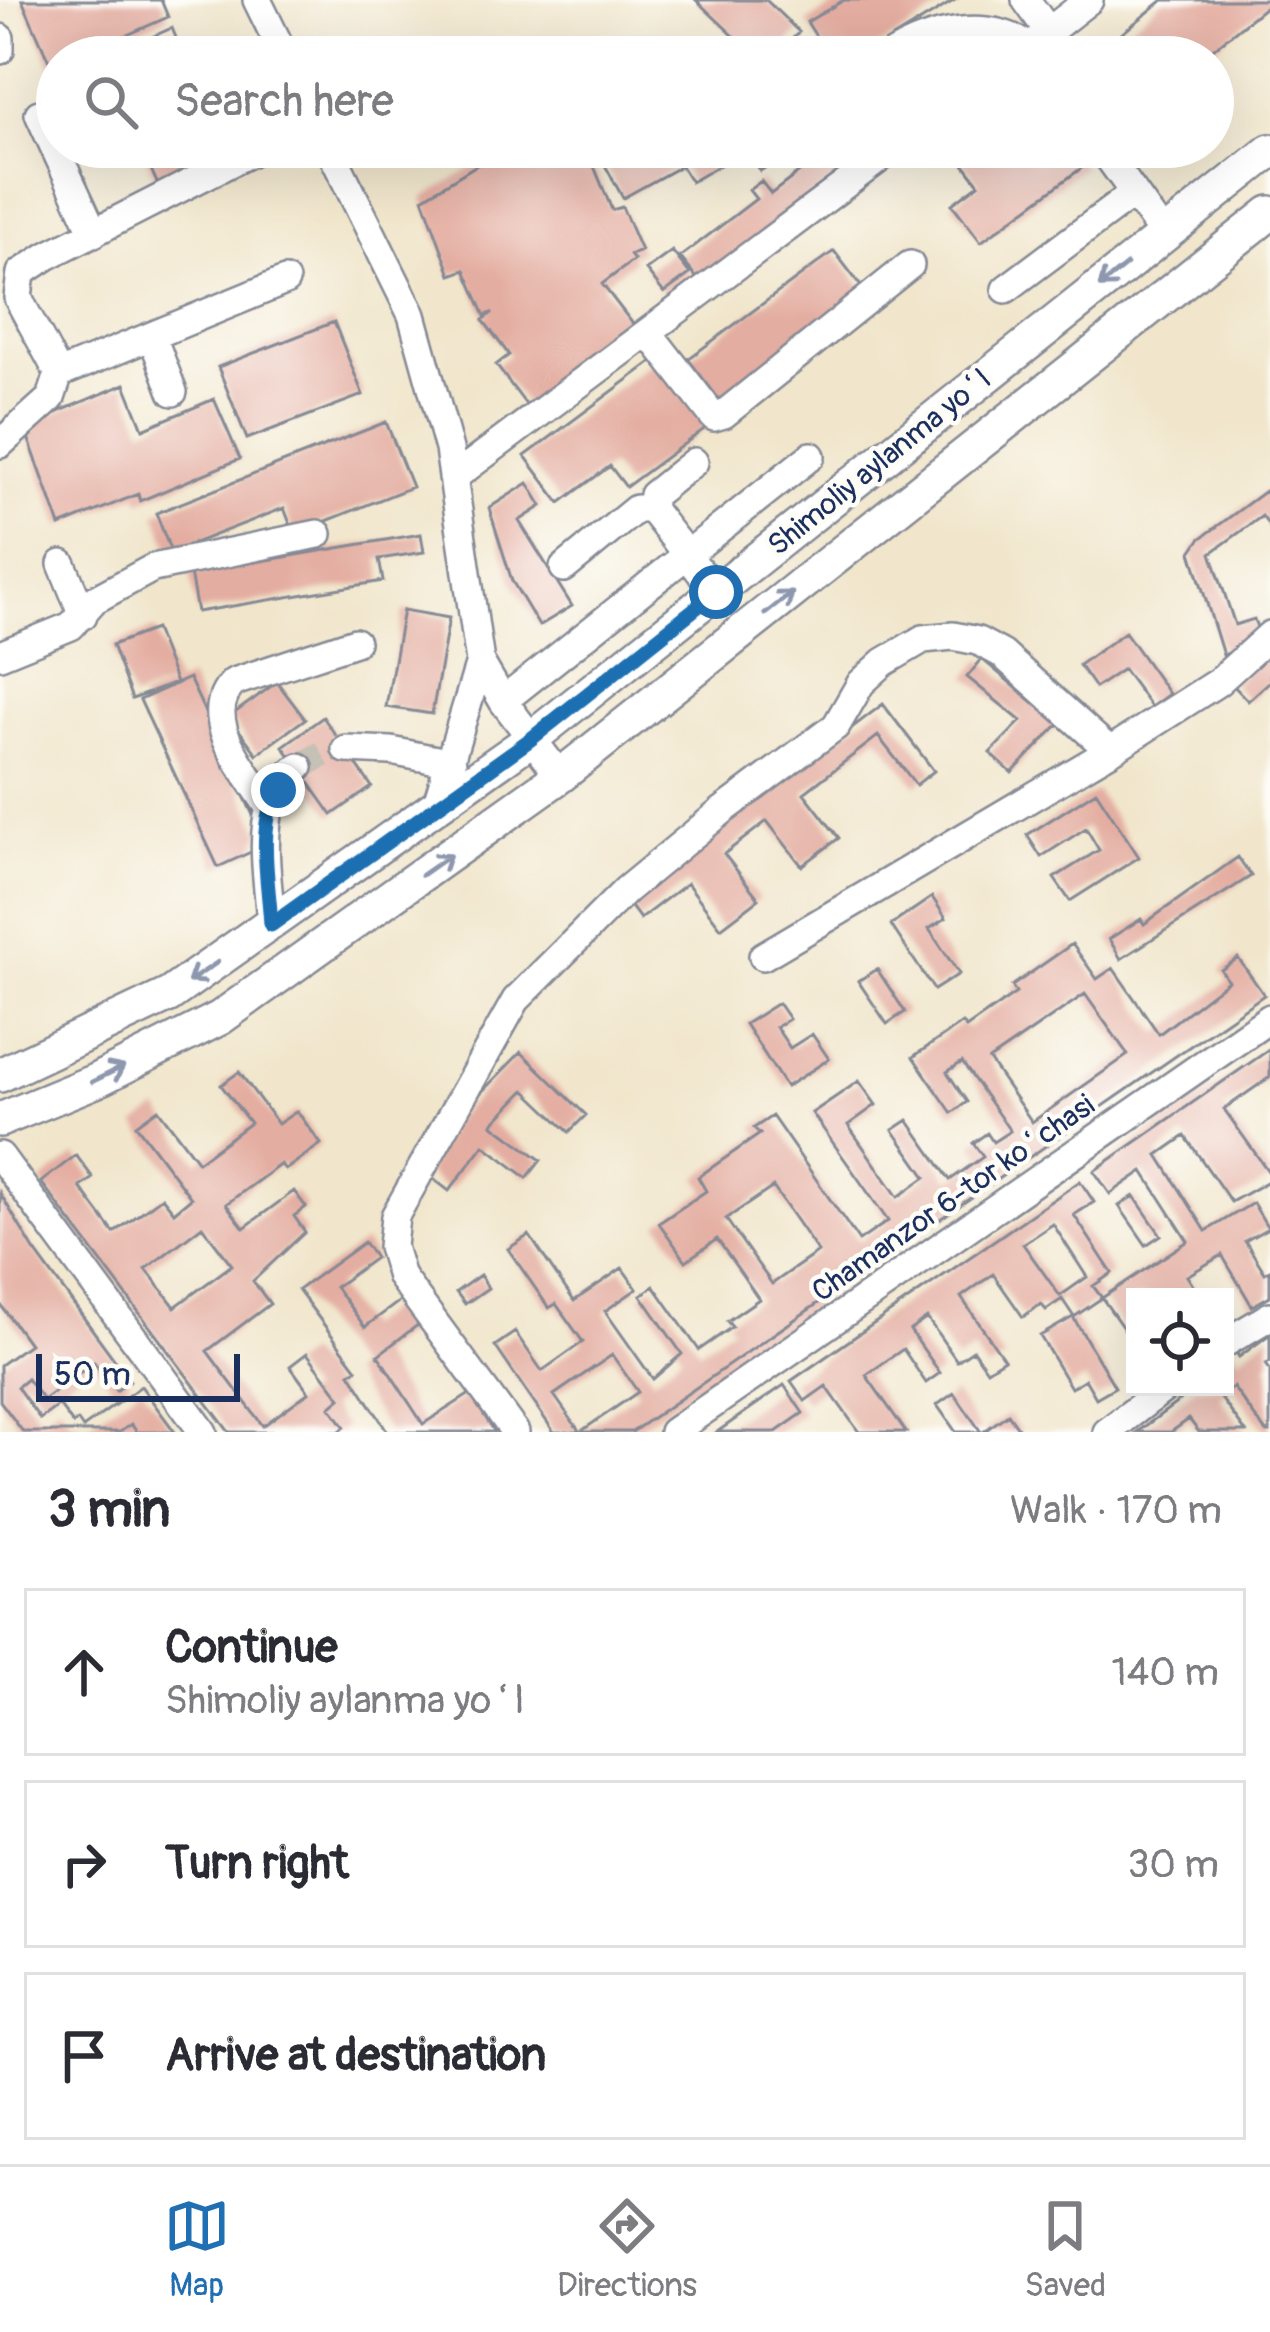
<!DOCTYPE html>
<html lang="en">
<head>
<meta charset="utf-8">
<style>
  :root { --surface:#fff; --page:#f7f7f7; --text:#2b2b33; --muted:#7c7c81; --line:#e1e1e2; --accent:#1f6fb2 }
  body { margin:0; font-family:Pangolin,sans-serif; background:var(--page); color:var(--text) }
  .controls { position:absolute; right:36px; bottom:36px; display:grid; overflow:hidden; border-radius:0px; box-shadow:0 12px 48px #0002 }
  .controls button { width:108px; height:108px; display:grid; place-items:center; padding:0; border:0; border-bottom:3px solid var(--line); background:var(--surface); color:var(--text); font:60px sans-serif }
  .scale { position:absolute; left:36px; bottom:30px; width:204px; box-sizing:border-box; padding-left:12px; border:6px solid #1b2f5e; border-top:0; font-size:33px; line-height:42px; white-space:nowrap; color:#1b2f5e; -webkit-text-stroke:9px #fdfcf7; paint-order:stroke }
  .stop { position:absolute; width:36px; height:36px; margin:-27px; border:9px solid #1f6fb2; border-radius:50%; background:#fff }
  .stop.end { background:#1f6fb2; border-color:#fff; box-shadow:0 3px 12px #0008 }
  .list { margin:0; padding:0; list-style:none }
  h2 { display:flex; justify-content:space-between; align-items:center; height:156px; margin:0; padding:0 48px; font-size:51px }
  h2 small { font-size:39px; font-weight:400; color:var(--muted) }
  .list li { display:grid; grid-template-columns:78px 1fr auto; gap:36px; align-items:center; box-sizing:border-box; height:168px; margin:0 24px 24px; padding:0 24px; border:3px solid var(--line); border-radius:0px }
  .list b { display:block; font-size:45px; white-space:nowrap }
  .list p { margin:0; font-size:39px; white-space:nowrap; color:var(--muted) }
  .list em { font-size:39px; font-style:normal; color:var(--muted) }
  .icon { flex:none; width:66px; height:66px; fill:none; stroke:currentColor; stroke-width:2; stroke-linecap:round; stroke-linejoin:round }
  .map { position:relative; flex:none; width:1270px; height:1432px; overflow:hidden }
  .search { position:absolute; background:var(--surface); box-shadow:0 12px 48px #0002; left:36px; right:36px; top:36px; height:132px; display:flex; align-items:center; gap:30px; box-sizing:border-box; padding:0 42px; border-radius:66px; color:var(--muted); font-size:45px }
  .sheet { height:732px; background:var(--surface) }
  nav { display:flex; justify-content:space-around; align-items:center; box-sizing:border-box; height:168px; border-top:3px solid var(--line); background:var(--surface); font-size:33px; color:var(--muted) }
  nav a { display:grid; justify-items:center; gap:6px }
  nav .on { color:var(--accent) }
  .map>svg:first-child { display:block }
</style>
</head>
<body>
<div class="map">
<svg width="1270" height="1432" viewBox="0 0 1270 1432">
  <rect width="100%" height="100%" fill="#fdfcf7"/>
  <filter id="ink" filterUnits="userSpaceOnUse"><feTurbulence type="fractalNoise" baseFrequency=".00833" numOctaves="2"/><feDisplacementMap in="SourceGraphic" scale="24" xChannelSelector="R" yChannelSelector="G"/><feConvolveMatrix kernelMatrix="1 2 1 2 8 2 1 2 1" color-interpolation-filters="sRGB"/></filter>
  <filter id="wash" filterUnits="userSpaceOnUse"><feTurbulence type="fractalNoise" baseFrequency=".004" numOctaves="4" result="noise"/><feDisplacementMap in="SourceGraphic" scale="48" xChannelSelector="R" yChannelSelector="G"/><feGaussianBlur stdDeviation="2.7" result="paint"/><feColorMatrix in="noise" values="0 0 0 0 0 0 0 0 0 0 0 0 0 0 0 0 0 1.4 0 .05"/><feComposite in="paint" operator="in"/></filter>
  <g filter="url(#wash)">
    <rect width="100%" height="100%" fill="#f1e6cc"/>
    <g id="blocks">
      <!-- building -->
      <path fill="#e4ada1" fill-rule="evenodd" d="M22,0H161L168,17L77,57H57V66L52,68Z
        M696,0H766L799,32L774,57H756Z
        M844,0H955L862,57H829L807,22Z
        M1163,0H1270V3L1203,57H1093Z
        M172,28L184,57H106Z
        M141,147H225L228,154L158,185Z
        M506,147H586L612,210L622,207L641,251L630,255L634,260L602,284L636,328L530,410L496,365L509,355L483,320L493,312L485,316L465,270L451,275L423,198Z
        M595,147H779L785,156L760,171L747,149L691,182L681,166L623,198Z
        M832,147H877L700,282L680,257L756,199L749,190L761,181L771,194Z
        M951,147H1068L1083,167L981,242L952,204L979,184Z
        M672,251L690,274L664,293L646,270Z
        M834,251L867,294L721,402L688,359Z
        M334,322L363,395L247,439L218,367Z
        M657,358L707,427L626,487L610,466L560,503L525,456Z
        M125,384L143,429L214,399L240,459L140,501L138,494L60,526L24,426Z
        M386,422L412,487L294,534L284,508L171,552L156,513Z
        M528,483L542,506L519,521L572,606L539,626L512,581L489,508Z
        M1265,491L1270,497V527L1262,516L1211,553L1235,625L1254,619L1259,633L1241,649L1223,655L1191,552L1200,539Z
        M421,534L424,552L379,559L383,581L197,612L190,573Z
        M403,610L449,618L432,714L386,707Z
        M155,629L176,683L132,699L112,645Z
        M1125,632L1169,694L1151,707L1123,669L1095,688L1079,665Z
        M1270,649V681L1248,701L1232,684Z
        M982,659L1059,724L1012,773L990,753L1021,721L967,677Z
        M189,678L261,832L253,851L218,867L140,700Z
        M277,682L305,719L257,754L229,717Z
        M883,704L934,771L916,785L878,736L804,793L839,838L802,866L767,821L724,854L759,899L721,928L687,883L640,919L626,900Z
        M323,717L372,787L332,815L283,746Z
        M1096,791L1139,857L1070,901L1054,878L1099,850L1086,828L1041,857L1027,835Z
        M1238,857L1251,876L1121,959L1109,939L1141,919L1144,924Z
        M932,897L946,918L929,929L959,974L934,990L891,925Z
        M1072,944L1097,979L1113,968L1159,1034L1228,981L1221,970L1238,958L1264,995L632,1432H554L495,1346L515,1332L542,1371L583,1342L556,1304L549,1308L508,1249L529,1235L574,1301L622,1268L637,1289L605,1311L653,1379L682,1354L641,1295L654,1286L699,1350L732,1327L727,1321L759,1299L717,1239L686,1261L659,1223L706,1191L698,1177L760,1134L754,1128L772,1116L859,1241L888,1221L812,1113L859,1081L876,1105L848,1125L898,1197L926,1177L893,1130L908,1120L950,1180L983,1157L973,1143L987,1133L993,1142L1010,1131L962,1062L947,1072L967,1102L952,1113L913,1057L962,1023L966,1028L1016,993L1012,986ZM1085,994L1128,1055L1032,1122L989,1060ZM773,1187L818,1252L772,1284L726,1219ZM612,1355L638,1392L580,1432L554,1395Z
        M877,969L905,1012L887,1024L858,981Z
        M778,1003L789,1019L776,1027L790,1048L812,1034L829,1059L786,1087L745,1024Z
        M1270,1049V1077L1224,1109L1270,1174V1180L1231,1202L1185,1136L1158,1155L1206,1231L1253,1203L1268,1228L1245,1241L1265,1273L1270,1270V1296L1252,1306L1222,1255L1187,1276L1200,1297H1135V1319L1123,1328L1102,1298L1188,1241L1143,1171L1110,1194L1094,1171Z
        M521,1052L586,1115L569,1132L525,1090L492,1124L541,1160L527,1178L484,1145L449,1191L426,1173L453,1121Z
        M239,1072L278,1124L297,1111L321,1144L285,1170L281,1164L226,1204L244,1228L294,1191L306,1207L294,1216L305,1232L253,1281L270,1304L207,1351L263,1426L309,1392L290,1366L307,1353L341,1398L330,1407L345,1427L339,1432H229L41,1182L76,1155L93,1178L80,1187L114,1233L162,1197L174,1212L191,1198L136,1125L158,1109L198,1162L250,1123L221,1085ZM202,1226L232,1265L175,1307L146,1269Z
        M1080,1181L1094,1202L1074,1215L1112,1273L1093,1286L1102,1298L1074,1317L1062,1299L1046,1310L1041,1304L1023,1317L993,1274L961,1297L1004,1359L987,1370L973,1350L957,1361L927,1318L910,1330L940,1373L926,1383L903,1349L866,1375L906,1432H859L826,1386L805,1401L791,1381ZM1053,1224L1087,1277L1060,1296L1023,1244Z
        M0,1193L34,1250L130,1381L116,1391L94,1362L43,1400L27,1379L17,1387L40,1419L59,1405L73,1424L78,1421L83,1428L141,1386L175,1432H137L131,1424L120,1432H23L0,1401V1365L29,1344L0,1304Z
        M1134,1196L1161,1235L1146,1245L1119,1206Z
        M364,1242L375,1258L335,1287L365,1327L405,1297L423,1321L378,1355L423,1424L470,1394L495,1432H388L350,1373L357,1369L298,1290Z
        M480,1275L488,1288L465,1304L456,1292Z
        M1073,1317L1115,1387L1096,1398L1085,1379L1071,1388L1040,1336Z
        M1270,1334V1362L1266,1364L1270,1370V1432H1266L1233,1387L1220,1397L1246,1432H1199L1189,1419L1171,1432H1137L1194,1390L1192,1387H1225V1358L1235,1350L1239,1357Z
        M784,1385L803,1413L776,1432H717Z
        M954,1393L981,1432H956L937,1405Z
        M1008,1414L1021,1432H983Z"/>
    </g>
  </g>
  <g filter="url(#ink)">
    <use href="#blocks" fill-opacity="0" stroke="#868a95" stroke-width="3"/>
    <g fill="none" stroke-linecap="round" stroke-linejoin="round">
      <!-- minor-tunnel -->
      <path stroke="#c6c1b6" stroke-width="27" stroke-dasharray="27 14" stroke-linecap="butt" d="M299,767L332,749H346"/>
      <defs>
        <path id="minor" d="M257,0L285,57
          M1026,0L1049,32
          M0,38V50
          M889,57C929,32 987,17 1029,47L1015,57
          M1036,57L1029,47L1089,0
          M39,114L94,233
          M329,147L412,315L449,449L480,662L503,701L560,776
          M1101,147L1164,235
          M1006,289L1134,193
          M648,332L714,417L724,414L910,265
          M152,336L173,392
          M59,374L285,281
          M0,444L51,398L59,374L18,298L21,273L47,256L261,147
          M453,478L895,147
          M651,509L653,495L694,462
          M62,564L83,615
          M564,568L636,509H651L716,592
          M0,655L71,626L94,600L153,568L318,534
          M503,701L811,456
          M346,749L391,751L452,763
          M268,806C247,771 197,718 234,682L355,642
          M435,810L480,662
          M271,925C269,877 249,797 299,767
          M763,956L1110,751L1218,682L1270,635
          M0,1156L203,1432
          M1225,1343L1270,1316
          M515,1432L401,1277L392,1247L395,1216L516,1000L626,890L722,811L836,726L861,683L884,662L923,639L953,636L978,641L1002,654L1110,751
          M673,1432L1270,1018
          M1107,1432L1166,1387"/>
        <path id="major" d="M0,1075L169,995L531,739L1270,151
          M0,1120L95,1081L220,1018L560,776L1270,213"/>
      </defs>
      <!-- minor casing -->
      <use href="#minor" stroke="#868a95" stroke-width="32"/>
      <!-- major casing -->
      <use href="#major" stroke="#868a95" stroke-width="38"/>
      <!-- minor -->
      <use href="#minor" stroke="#fff" stroke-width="27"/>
      <!-- major -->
      <use href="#major" stroke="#fff" stroke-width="33"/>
    </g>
    <!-- one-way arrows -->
    <defs><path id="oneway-shaft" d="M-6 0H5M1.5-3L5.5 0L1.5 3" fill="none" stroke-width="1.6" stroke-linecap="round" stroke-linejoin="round" transform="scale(3)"/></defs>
    <g stroke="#8d97ae">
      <use href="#oneway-shaft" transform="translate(1113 276) rotate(141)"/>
      <use href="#oneway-shaft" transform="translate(779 603) rotate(-38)"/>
      <use href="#oneway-shaft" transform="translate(436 865) rotate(-35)"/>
      <use href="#oneway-shaft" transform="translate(203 972) rotate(146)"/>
      <use href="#oneway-shaft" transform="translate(108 1074) rotate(-26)"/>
    </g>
  </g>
  <g fill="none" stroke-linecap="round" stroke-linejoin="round" filter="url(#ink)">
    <!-- route -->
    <path stroke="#1f6fb2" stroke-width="15" d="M278,790C256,827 269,883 271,925L531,739L716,592"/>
  </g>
  <g text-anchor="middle" stroke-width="9" stroke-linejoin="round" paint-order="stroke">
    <!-- street labels -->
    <g font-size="30" fill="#1b2f5e" stroke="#fdfcf7">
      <text transform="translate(879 462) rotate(-39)" y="10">Shimoliy aylanma yoʻl</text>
      <text transform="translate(953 1198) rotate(-35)" y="10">Chamanzor 6-tor koʻchasi</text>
    </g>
  </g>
</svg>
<div class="controls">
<button><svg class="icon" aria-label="locate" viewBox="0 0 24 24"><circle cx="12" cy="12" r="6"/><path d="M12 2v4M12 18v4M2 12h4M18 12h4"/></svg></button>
</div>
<div class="scale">50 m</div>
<div class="stop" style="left:716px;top:592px"></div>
<div class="stop end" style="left:278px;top:790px"></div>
<div class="search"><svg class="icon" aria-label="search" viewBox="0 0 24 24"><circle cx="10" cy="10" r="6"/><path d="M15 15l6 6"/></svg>Search here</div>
</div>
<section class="sheet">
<h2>3 min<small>Walk · 170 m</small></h2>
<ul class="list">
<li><svg class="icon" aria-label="ahead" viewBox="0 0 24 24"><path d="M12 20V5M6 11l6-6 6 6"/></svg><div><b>Continue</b><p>Shimoliy aylanma yoʻl</p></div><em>140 m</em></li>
<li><svg class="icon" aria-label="right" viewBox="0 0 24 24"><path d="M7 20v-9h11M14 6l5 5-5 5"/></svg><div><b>Turn right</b></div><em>30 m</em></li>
<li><svg class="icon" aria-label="arrive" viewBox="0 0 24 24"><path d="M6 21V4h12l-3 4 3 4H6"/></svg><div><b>Arrive at destination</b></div></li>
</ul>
</section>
<nav>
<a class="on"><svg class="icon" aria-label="map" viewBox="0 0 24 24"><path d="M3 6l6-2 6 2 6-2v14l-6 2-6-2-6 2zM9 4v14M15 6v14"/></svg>Map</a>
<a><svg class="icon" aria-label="directions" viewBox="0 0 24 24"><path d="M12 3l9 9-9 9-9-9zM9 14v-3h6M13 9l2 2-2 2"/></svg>Directions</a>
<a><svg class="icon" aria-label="saved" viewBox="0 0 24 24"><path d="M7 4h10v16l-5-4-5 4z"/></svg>Saved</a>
</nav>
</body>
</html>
